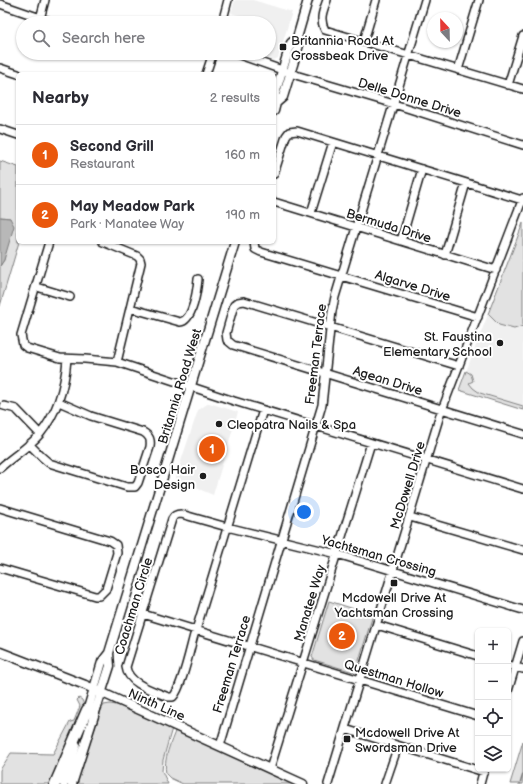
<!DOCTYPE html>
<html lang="en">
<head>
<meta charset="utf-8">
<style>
  :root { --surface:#fff; --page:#f2f2f3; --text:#2b2b33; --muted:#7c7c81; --line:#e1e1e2; --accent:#ea580c }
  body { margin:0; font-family:"Balsamiq Sans",sans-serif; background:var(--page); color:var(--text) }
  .controls { position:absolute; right:12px; bottom:12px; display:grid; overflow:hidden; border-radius:6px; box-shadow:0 1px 3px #0004 }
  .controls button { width:36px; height:36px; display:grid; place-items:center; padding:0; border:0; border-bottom:1px solid var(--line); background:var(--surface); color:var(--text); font:20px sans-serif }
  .compass { position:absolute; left:427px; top:12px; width:36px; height:36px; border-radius:50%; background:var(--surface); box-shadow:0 1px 3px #0004; rotate:338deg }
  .you { position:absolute; left:304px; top:512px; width:14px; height:14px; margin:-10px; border:3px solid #fff; border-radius:50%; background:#1a73e8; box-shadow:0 0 0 6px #1a73e833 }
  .badge { display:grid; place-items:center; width:26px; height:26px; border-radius:50%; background:var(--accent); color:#fff; font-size:13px; font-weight:700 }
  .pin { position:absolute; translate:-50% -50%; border:2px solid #fff; box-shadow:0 1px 4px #0006 }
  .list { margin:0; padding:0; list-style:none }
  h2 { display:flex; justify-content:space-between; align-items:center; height:52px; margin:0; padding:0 16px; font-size:17px }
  h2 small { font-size:13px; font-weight:400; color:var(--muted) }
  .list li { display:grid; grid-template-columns:26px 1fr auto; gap:12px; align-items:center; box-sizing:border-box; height:60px; padding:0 16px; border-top:1px solid var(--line) }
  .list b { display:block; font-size:15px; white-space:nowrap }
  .list p { margin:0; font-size:13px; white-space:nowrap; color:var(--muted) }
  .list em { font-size:13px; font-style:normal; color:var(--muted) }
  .icon { flex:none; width:22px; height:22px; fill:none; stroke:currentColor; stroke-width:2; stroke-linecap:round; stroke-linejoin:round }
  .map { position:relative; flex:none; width:523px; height:784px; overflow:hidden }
  .search { position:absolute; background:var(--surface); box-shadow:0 1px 3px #0004; left:16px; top:16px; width:260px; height:44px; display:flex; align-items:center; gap:10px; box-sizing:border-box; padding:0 14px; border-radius:22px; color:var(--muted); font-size:15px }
  .panel { position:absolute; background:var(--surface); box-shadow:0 1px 3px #0004; left:16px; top:72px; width:260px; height:172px; border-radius:6px }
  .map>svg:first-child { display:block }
</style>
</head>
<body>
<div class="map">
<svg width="523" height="784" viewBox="0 0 523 784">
  <rect width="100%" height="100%" fill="#fff"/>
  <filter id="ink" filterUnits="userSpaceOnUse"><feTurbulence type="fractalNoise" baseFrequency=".025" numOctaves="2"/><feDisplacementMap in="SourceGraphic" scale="8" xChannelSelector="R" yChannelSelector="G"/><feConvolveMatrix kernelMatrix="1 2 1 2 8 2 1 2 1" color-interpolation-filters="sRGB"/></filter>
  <g filter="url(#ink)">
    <!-- built -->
    <path fill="#f0f0f0" d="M235,0H253L292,12L278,58L276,59L273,60L254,53H269V23H252L249,18L231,13Z
      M503,275L523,282V410L459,390Z
      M209,403L238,412L213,495L175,479L198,410Z"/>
    <!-- green -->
    <path fill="#e2e2e2" stroke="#7f7f7f" d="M0,161L18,167V242H19L0,306V266L4,260L10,218L0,217Z
      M523,223V326L514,329L499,325L488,314Z
      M466,371L471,374L473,381L469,383L473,388L480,393L523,406V410L459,390Z
      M329,601L373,615L356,670L353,672L314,660L312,657Z
      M79,698L82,700L84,705L52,784H0V770L11,753L53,754L70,722L74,721L80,706L77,700Z
      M110,704L123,706L172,728L163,760L162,771L168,784H76L101,710L104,705Z
      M176,729L292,784H183L170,778L166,774C163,759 171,742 176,729Z
      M523,741V784H510Z"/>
    <!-- water -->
    <path fill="#b8b8b8" stroke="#7a7a7a" d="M0,217L10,218L14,226L4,260L0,266Z"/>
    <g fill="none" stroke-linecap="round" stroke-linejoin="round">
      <!-- stream -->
      <path stroke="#7a7a7a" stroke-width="1.5" d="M520,784L523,774"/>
      <defs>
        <path id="minor" d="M327,0C323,11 319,19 325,30L523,89
          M0,4L55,23
          M40,19L45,0
          M222,23L228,0
          M364,41L376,0
          M234,53L299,76L394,104L523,145
          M0,68L18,74
          M458,70L479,0
          M206,74L213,53
          M508,85L523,36
          M0,129L18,135
          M274,174L286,136L289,132L297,131L522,200
          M274,202L496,270
          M311,213L333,142
          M401,241L422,169
          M49,242L21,335L23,345L27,348L60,358L85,359L117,362L234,401L523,489
          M103,242L137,256L140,259L141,263L117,362
          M254,242L255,249L261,252L478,317
          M445,255L466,183
          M37,287L70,297
          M130,308L180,322C193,321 197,290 198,279
          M459,366L244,301L238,302L234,305L226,333L227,340L233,345L523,434
          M4,406L16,409L40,434
          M263,410L196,630L194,635C190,649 182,687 173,697H168C154,691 128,684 126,667L172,519C174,515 176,514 181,514L227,527L337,554L523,610
          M29,444L42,457L49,463L127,487H135L138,483L150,447C151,440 150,436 143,432L91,416L59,402
          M0,468C13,456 29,447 40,434C58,412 65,386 67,359
          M0,508L110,541L116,545L117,553L106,589L99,596H95L0,568
          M410,517L523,550
          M143,614L478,716
          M377,625L478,656
          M508,665L523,669
          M508,691L523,641
          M345,729L484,772
          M220,746L322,405L332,311L335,297L425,0
          M270,769L371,443
          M328,784L440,415L523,198
          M385,784L398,746
          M480,784L484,769"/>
        <path id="major" d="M276,103L283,97L299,45L297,38L308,0
          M274,111L276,103L275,94L282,71L291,43L297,38
          M0,652L85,685L303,784
          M86,715L102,662L109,653
          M64,784L76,745
          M72,784L110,666L109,653L235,242"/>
        <path id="highway" d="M55,784L87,710"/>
      </defs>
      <!-- minor casing -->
      <use href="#minor" stroke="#1c1c1c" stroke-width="10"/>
      <!-- major casing -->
      <use href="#major" stroke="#1c1c1c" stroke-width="11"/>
      <!-- highway casing -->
      <use href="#highway" stroke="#1c1c1c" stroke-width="13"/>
      <!-- minor -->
      <use href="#minor" stroke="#fff" stroke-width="7"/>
      <!-- major -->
      <use href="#major" stroke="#fff" stroke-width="8"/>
      <!-- highway -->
      <use href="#highway" stroke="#fff" stroke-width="10"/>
    </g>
  </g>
  <!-- markers -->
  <g fill="#1c1c1c" stroke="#fff" stroke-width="1.5">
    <rect x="279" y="43" width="8" height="8" rx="2"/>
    <circle cx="500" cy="343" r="4"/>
    <circle cx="219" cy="424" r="4"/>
    <circle cx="203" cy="476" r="4"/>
    <rect x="390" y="579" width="8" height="8" rx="2"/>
    <rect x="343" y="735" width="8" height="8" rx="2"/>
  </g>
  <g text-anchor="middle" stroke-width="4" stroke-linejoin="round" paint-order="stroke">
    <!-- poi labels -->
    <g font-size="13" fill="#1c1c1c" stroke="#fff" text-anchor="start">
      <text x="291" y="45">Britannia Road At<tspan x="291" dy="15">Grossbeak Drive</tspan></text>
      <text x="492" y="341" text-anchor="end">St. Faustina<tspan x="492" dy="15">Elementary School</tspan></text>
      <text x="227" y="429">Cleopatra Nails &amp; Spa</text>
      <text x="195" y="474" text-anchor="end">Bosco Hair<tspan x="195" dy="15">Design</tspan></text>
      <text x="394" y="602" text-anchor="middle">Mcdowell Drive At<tspan x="394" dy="15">Yachtsman Crossing</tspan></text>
      <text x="355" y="737">Mcdowell Drive At<tspan x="355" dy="15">Swordsman Drive</tspan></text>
    </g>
    <!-- street labels -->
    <g font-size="13" fill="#1c1c1c" stroke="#fff">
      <text transform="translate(410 97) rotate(17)" y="5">Delle Donne Drive</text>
      <text transform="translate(389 225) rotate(17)" y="5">Bermuda Drive</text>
      <text transform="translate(413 285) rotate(17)" y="5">Algarve Drive</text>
      <text transform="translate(315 354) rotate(-83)" y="5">Freeman Terrace</text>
      <text transform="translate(388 380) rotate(17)" y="5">Agean Drive</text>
      <text transform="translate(179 386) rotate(-73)" y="5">Britannia Road West</text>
      <text transform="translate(407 485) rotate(-73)" y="5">McDowell Drive</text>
      <text transform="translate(379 555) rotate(16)" y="5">Yachtsman Crossing</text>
      <text transform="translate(309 603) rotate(-73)" y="5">Manatee Way</text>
      <text transform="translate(133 606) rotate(-73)" y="5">Coachman Circle</text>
      <text transform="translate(231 664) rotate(-73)" y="5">Freeman Terrace</text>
      <text transform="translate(394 678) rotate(17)" y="5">Questman Hollow</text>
      <text transform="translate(157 704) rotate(24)" y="5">Ninth Line</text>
    </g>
  </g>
</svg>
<div class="controls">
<button>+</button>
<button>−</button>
<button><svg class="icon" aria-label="locate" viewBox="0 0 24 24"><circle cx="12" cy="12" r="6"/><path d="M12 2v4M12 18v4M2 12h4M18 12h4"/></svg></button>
<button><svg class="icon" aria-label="layers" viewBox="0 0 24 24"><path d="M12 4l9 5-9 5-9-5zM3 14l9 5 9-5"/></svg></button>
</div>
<svg class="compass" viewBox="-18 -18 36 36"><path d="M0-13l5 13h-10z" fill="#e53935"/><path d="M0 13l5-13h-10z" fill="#7c7c81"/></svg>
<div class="you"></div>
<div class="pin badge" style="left:212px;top:449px">1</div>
<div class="pin badge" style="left:342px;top:636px">2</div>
<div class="search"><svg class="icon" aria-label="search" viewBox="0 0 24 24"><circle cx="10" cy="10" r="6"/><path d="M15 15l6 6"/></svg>Search here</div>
<section class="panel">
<h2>Nearby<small>2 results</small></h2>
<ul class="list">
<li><span class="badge">1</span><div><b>Second Grill</b><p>Restaurant</p></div><em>160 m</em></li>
<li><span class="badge">2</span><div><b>May Meadow Park</b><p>Park · Manatee Way</p></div><em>190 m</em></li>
</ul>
</section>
</div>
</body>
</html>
